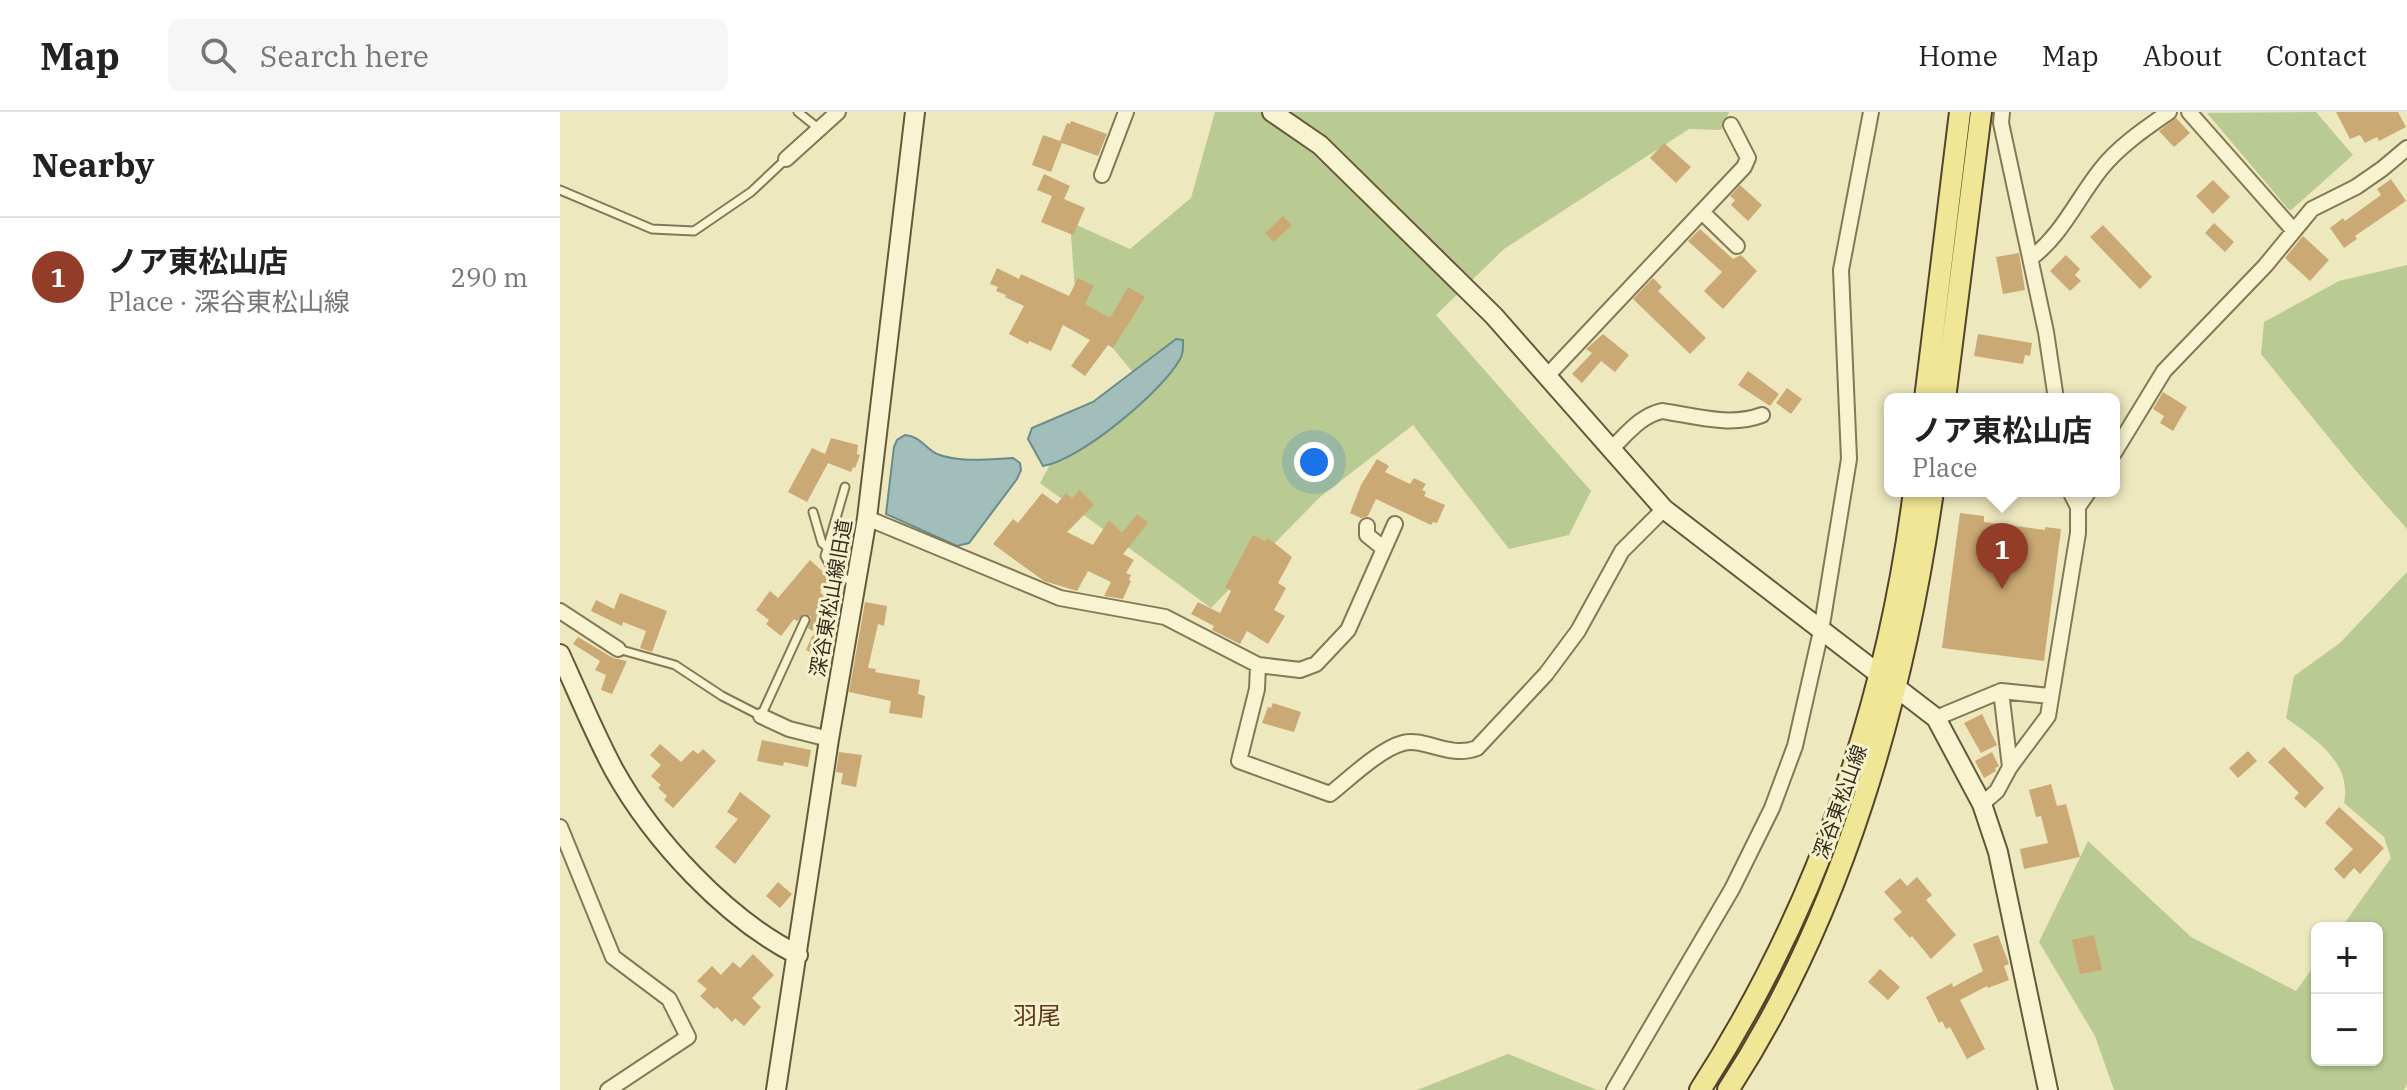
<!DOCTYPE html>
<html lang="en">
<head>
<meta charset="utf-8">
<style>
  :root { --surface:#fff; --page:#f6f6f6; --text:#222; --muted:#767676; --line:#e0e0e0; --accent:#933c28 }
  body { margin:0; font-family:"IBM Plex Serif","Noto Sans JP",serif; background:var(--page); color:var(--text) }
  .controls { position:absolute; right:24px; bottom:24px; display:grid; overflow:hidden; border-radius:12px; box-shadow:0 2px 6px #0004 }
  .controls button { width:72px; height:72px; display:grid; place-items:center; padding:0; border:0; border-bottom:2px solid var(--line); background:var(--surface); color:var(--text); font:40px sans-serif }
  .you { position:absolute; left:754px; top:350px; width:28px; height:28px; margin:-20px; border:6px solid #fff; border-radius:50%; background:#1a73e8; box-shadow:0 0 0 12px #1a73e833 }
  .badge { display:grid; place-items:center; width:52px; height:52px; border-radius:50%; background:var(--accent); color:#fff; font-size:26px; font-weight:700 }
  .pin { position:absolute; translate:-50% -66px; filter:drop-shadow(0 2px 4px #0008) }
  .pin::after { content:''; position:absolute; top:42px; width:28px; height:24px; background:inherit; clip-path:polygon(0 0,100% 0,50% 100%) }
  .popup { position:absolute; left:1324px; top:281px; width:236px; height:104px; box-sizing:border-box; display:grid; place-content:center; border-radius:12px; background:var(--surface); filter:drop-shadow(0 2px 6px #0005); font-size:26px; white-space:nowrap; color:var(--muted) }
  .popup b { font-size:30px; color:var(--text) }
  .popup::after { content:''; position:absolute; left:50%; top:100%; margin-left:-16px; border:16px solid transparent; border-top-color:var(--surface) }
  .list { margin:0; padding:0; list-style:none }
  h2 { display:flex; justify-content:space-between; align-items:center; height:104px; margin:0; padding:0 32px; font-size:34px }
  h2 small { font-size:26px; font-weight:400; color:var(--muted) }
  .list li { display:grid; grid-template-columns:52px 1fr auto; gap:24px; align-items:center; box-sizing:border-box; height:120px; padding:0 32px; border-top:2px solid var(--line) }
  .list b { display:block; font-size:30px; white-space:nowrap }
  .list p { margin:0; font-size:26px; white-space:nowrap; color:var(--muted) }
  .list em { font-size:26px; font-style:normal; color:var(--muted) }
  .icon { flex:none; width:44px; height:44px; fill:none; stroke:currentColor; stroke-width:2; stroke-linecap:round; stroke-linejoin:round }
  .map { position:relative; flex:none; width:1847px; height:978px; overflow:hidden }
  header { display:flex; align-items:center; gap:48px; box-sizing:border-box; height:112px; padding:0 40px; background:var(--surface); border-bottom:2px solid var(--line) }
  header strong { font-size:38px }
  nav { display:flex; gap:44px; margin-inline-start:auto; font-size:28px }
  .search { width:560px; height:72px; background:var(--page); display:flex; align-items:center; gap:20px; box-sizing:border-box; padding:0 28px; border-radius:12px; color:var(--muted); font-size:30px }
  main { display:flex }
  aside { flex:1; background:var(--surface) }
  .map>svg:first-child { display:block }
</style>
</head>
<body>
<header>
<strong>Map</strong>
<div class="search"><svg class="icon" aria-label="search" viewBox="0 0 24 24"><circle cx="10" cy="10" r="6"/><path d="M15 15l6 6"/></svg>Search here</div>
<nav><a>Home</a><a>Map</a><a>About</a><a>Contact</a></nav>
</header>
<main>
<aside>
<h2>Nearby<small></small></h2>
<ul class="list">
<li><span class="badge">1</span><div><b>ノア東松山店</b><p>Place · 深谷東松山線</p></div><em>290 m</em></li>
</ul>
</aside>
<div class="map">
<svg width="1847" height="978" viewBox="0 0 1847 978">
  <rect width="100%" height="100%" fill="#ede8be"/>
  <!-- green -->
  <path fill="#b9ca92" d="M655,0H1169L1161,18L1129,17L944,137L876,203L1031,379L1009,423L949,437L853,313L760,385L651,496L480,371L506,323L585,275L516,192L510,110L570,137L631,86Z
    M1756,0L1793,43L1730,99L1647,1Z
    M1847,153V417L1796,359L1701,242L1704,210L1779,169Z
    M1847,460V972L1844,978H1554L1535,924L1479,830L1528,729L1631,825L1736,879L1757,850V948H1817V816H1781L1831,746L1824,725L1784,691C1792,650 1755,627 1726,606L1734,564L1780,531Z
    M948,942L1037,978H857Z"/>
  <!-- water -->
  <path fill="#a1bebb" stroke="#698c8a" stroke-width="2" d="M616,227L623,228C623,235 624,241 620,247C603,279 519,349 483,354L468,327L472,316L533,290Z
    M345,323C360,324 365,336 377,342C399,351 430,347 453,346L460,351L461,358L457,367L409,431L397,434L326,402L334,335L337,328Z"/>
  <!-- building -->
  <path fill="#cba974" d="M1776,0H1838L1846,15L1819,29L1817,25L1805,31L1800,23L1790,27Z
    M1616,6L1630,21L1614,35L1599,19Z
    M511,9L547,22L538,44L502,31L491,60L472,53L483,23L500,29L507,11L510,12Z
    M1104,31L1131,55L1116,71L1090,46Z
    M484,62L510,74L504,87L525,96L513,123L481,110L492,84L477,78Z
    M1831,67L1846,89L1795,124L1797,127L1784,136L1770,116L1783,106L1785,109L1821,83L1817,77Z
    M1653,68L1670,85L1653,102L1636,84Z
    M1180,73L1202,93L1188,109L1171,93L1175,88L1170,84Z
    M723,104L732,113L714,130L705,121Z
    M1654,111L1674,130L1665,140L1645,121Z
    M1543,113L1592,165L1580,177L1530,125Z
    M1140,117L1173,147L1181,143L1197,159L1163,197L1144,179L1162,160L1128,129Z
    M1743,124L1769,148L1750,169L1725,146Z
    M1459,141L1465,178L1443,182L1436,145Z
    M1506,143L1520,157L1515,163L1521,169L1510,179L1490,159Z
    M437,156L459,167L461,162L509,184L518,166L534,174L525,192L550,206L568,175L585,185L553,236L548,233L525,264L511,254L530,228L503,213L491,239L469,229L468,232L449,222L464,194L445,185L446,183L436,179L438,175L430,172Z
    M1093,166L1102,175L1098,179L1146,226L1130,242L1073,187Z
    M1043,222L1069,243L1055,260L1041,249L1022,271L1012,262L1032,241L1026,237Z
    M1418,222L1472,231L1470,244L1465,243L1463,252L1414,244Z
    M1188,259L1219,282L1210,294L1178,273Z
    M1227,276L1242,287L1231,302L1216,291Z
    M1603,280L1627,295L1613,319L1600,311L1604,304L1593,297Z
    M271,326L298,333L297,342L300,343L295,356L293,355L291,360L268,351L247,390L228,380L252,336L265,342Z
    M817,347L829,354L825,360L850,372L854,366L866,372L862,378L866,380L864,384L885,393L877,411L873,410L871,413L816,387L808,404L801,406L790,401L801,373Z
    M520,378L534,393L507,420L533,433L549,408L562,421L577,402L588,411L563,442L574,448L566,461L571,463L569,468L571,469L563,487L544,484L551,470L528,459L517,479L484,469L433,432L453,407L458,411L482,381L497,392L506,381L512,386Z
    M1400,401L1424,404V410L1485,418V415L1501,417L1484,549L1382,536Z
    M693,423L705,429L708,426L732,445L718,471L726,476L714,498L725,504L708,532L687,519L680,532L652,518L654,514L631,502L638,490L660,501L671,479L665,475Z
    M250,448L271,467L260,480L273,493L252,519L248,516L251,505L244,502L237,509L234,507L221,524L206,512L209,508L196,498L210,479L218,486Z
    M60,481L107,499L92,540L80,536L86,519L63,510L62,514L31,499L36,488L54,497Z
    M305,490L327,494L324,514L318,512L308,556L316,557L315,560L360,568L358,582L365,584L362,606L329,601L331,589L289,580Z
    M255,518L270,526L261,545L246,538Z
    M18,525L53,546L67,549L52,582L41,578L46,563L35,558L40,549L13,532Z
    M713,591L741,600L734,620L702,611L708,595L711,596Z
    M1422,602L1437,633L1421,641L1404,611Z
    M202,628L251,638L248,655L224,650L223,654L197,649Z
    M100,632L121,650L133,638L138,642L143,637L156,649L113,696L104,688L107,684L98,676L101,673L91,664L101,653L90,643Z
    M1724,635L1764,676L1745,696L1734,686L1739,681L1708,650Z
    M1688,639L1697,649L1678,666L1669,656Z
    M279,640L302,643L296,675L281,672L283,661L276,660Z
    M1432,640L1439,654L1435,656L1436,659L1424,666L1415,649Z
    M1491,672L1497,694L1506,692L1520,745L1464,757L1460,737L1488,731L1481,704L1476,705L1469,678Z
    M180,680L211,704L175,752L155,735L178,707L167,700Z
    M1779,695L1824,736L1800,762L1794,756L1784,767L1774,757L1793,737L1765,711Z
    M1357,765L1372,783L1366,788L1396,823L1371,847L1352,824L1350,826L1333,807L1342,800L1324,780L1340,766L1347,774Z
    M218,770L232,782L220,796L206,784Z
    M1438,823L1449,852L1444,854L1449,868L1428,876L1427,874L1400,888L1425,937L1407,947L1390,915L1386,917L1382,909L1379,911L1366,885L1392,871L1393,875L1423,859L1413,832Z
    M1534,823L1542,858L1520,862L1512,828Z
    M193,842L214,863L192,886L201,895L184,914L175,906L172,910L157,895L154,897L140,884L147,877L137,869L152,854L161,863L173,850L180,856Z
    M1320,857L1340,875L1328,888L1308,870Z"/>
  <g fill="none" stroke-linecap="round" stroke-linejoin="round">
    <defs>
      <path id="lane" d="M238,0L258,16
        M0,78L92,117L134,119L191,80L226,47
        M285,375L265,444C272,458 279,467 294,469
        M253,400L262,431L268,436
        M58,537L115,553L162,584L201,604L245,508"/>
      <path id="street" d="M1442,0L1441,11L1486,220L1496,287
        M1629,0L1734,119
        M226,47L278,0
        M542,63L566,0
        M1142,100L1177,134
        M1471,146C1502,123 1517,87 1541,57C1559,34 1586,16 1609,0
        M987,264L1184,55L1188,46L1171,13
        M1051,337C1067,322 1080,304 1102,299C1136,304 1170,315 1202,303
        M1554,341L1604,259L1705,154L1752,97L1796,75L1822,57L1847,36
        M1518,395L1529,379
        M307,406L500,486L605,505L698,553L740,558L756,552L788,518L835,412
        M807,414V423L823,436
        M0,499L58,537
        M698,553L697,577L679,649L770,682C789,667 820,637 843,631C864,625 890,647 917,636L986,562L1018,519L1062,439L1104,397
        M1441,579L1450,655
        M201,604L229,617L269,627
        M1376,606L1441,579L1490,584
        M1422,692L1437,679L1450,655L1488,604L1518,421V395L1510,379
        M0,715L53,845L109,887L128,925L48,978
        M1054,978L1172,777L1212,696L1235,634L1261,519L1289,347L1281,158L1311,0"/>
      <path id="secondary" d="M712,0L760,33L934,204L1104,397L1376,606L1422,692L1438,740L1488,978
        M0,542C18,581 34,621 54,658C93,728 166,807 238,843
        M216,978L269,627L307,406L355,0"/>
      <path id="primary" d="M1365,287L1400,0
        M1385,287L1421,0
        M1140,978C1257,797 1327,592 1354,379
        M1168,978C1283,802 1344,585 1373,379"/>
    </defs>
    <!-- lane casing -->
    <use href="#lane" stroke="#857857" stroke-width="11"/>
    <!-- street casing -->
    <use href="#street" stroke="#857857" stroke-width="18"/>
    <!-- secondary casing -->
    <use href="#secondary" stroke="#66593a" stroke-width="22"/>
    <!-- primary casing -->
    <use href="#primary" stroke="#52452c" stroke-width="24"/>
    <!-- lane -->
    <use href="#lane" stroke="#f8f4d1" stroke-width="7"/>
    <!-- street -->
    <use href="#street" stroke="#f8f4d1" stroke-width="14"/>
    <!-- secondary -->
    <use href="#secondary" stroke="#f8f4d1" stroke-width="18"/>
    <!-- primary -->
    <use href="#primary" stroke="#f1e695" stroke-width="20"/>
  </g>
  <g text-anchor="middle" stroke-width="6" stroke-linejoin="round" paint-order="stroke">
    <!-- street labels -->
    <g font-size="20" fill="#342c1c" stroke="#f5f1cd">
      <text transform="translate(271 486) rotate(-80)" y="7">深谷東松山線旧道</text>
      <text transform="translate(1280 690) rotate(-70)" y="7">深谷東松山線</text>
    </g>
    <!-- quarter labels -->
    <g font-size="24" fill="#60371c" stroke="#f5f1cd">
      <text x="477" y="912">羽尾</text>
    </g>
  </g>
</svg>
<div class="controls">
<button>+</button>
<button>−</button>
</div>
<div class="you"></div>
<div class="pin badge" style="left:1442px;top:477px">1</div>
<div class="popup"><b>ノア東松山店</b>Place</div>
</div>
</main>
</body>
</html>
